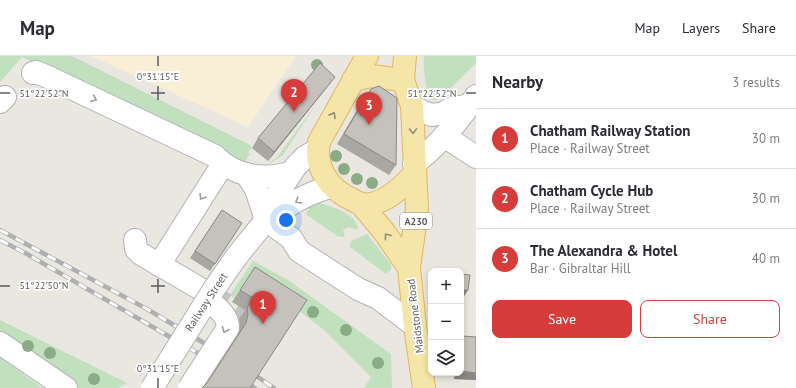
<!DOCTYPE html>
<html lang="en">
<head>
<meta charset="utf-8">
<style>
  :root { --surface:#fff; --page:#f2f2f3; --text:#2b2b33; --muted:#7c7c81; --line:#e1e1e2; --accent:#d63d3a }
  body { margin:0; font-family:"PT Sans",sans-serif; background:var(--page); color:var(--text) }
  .controls { position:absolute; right:12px; bottom:12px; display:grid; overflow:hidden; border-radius:8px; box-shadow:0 2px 6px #0003 }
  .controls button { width:36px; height:36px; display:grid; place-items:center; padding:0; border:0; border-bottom:1px solid var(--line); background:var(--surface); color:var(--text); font:20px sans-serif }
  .you { position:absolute; left:286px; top:164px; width:14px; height:14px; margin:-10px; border:3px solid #fff; border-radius:50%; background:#1a73e8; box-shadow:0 0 0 6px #1a73e833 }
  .badge { display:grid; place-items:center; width:26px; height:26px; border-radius:50%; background:var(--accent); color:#fff; font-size:13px; font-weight:700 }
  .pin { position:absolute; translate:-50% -33px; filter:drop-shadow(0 1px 2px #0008) }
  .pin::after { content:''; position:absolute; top:21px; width:14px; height:12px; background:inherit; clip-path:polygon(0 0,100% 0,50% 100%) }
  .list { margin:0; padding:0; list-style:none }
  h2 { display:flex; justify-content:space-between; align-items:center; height:52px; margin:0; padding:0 16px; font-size:17px }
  h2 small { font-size:13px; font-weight:400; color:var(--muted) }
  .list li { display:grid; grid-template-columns:26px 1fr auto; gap:12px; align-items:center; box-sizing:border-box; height:60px; padding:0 16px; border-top:1px solid var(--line) }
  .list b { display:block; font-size:15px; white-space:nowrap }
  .list p { margin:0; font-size:13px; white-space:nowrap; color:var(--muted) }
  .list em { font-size:13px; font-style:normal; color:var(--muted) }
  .actions { display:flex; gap:8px; padding:12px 16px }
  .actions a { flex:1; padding:9px 0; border:1px solid var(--accent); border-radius:8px; text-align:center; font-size:14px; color:var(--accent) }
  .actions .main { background:var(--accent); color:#fff }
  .icon { flex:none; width:22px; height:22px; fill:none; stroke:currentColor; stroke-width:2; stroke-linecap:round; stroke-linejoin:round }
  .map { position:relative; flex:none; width:476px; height:332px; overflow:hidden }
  header { display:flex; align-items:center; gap:24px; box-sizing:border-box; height:56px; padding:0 20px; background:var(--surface); border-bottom:1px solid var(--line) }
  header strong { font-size:19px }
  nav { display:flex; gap:22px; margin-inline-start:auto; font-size:14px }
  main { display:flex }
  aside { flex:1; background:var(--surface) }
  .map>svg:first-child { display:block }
</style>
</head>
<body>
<header>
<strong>Map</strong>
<nav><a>Map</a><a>Layers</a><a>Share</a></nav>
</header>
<main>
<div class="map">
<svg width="476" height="332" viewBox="0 0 476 332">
  <rect width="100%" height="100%" fill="#eae7e0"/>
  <!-- commercial -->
  <path fill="#f9efd6" d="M91,0H296L248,71Z"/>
  <!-- green -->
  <path fill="#c0e0be" d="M0,0H72L250,89L252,92L248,96L250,99L248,100L245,108L22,1L0,26Z
    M424,0H476V7L444,39L436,44C433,44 433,44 430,42C425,35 423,8 424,0Z
    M317,47L283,99L271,107H269L277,101Z
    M319,147L330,150L342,155L353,162L358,171L357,174L348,171L343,174L345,179L343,181L337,180L307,159L306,157L310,151Z
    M367,178L391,208V214L386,218L350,191L351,185Z
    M253,205L288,224L391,298L392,332H364L371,321L323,273L299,255L247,223L234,242L230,239Z
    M0,264L127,327L118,332H75L0,280Z
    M0,301L42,332H0Z"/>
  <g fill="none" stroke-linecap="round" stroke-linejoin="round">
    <!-- minor-tunnel -->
    <path stroke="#c6c4c0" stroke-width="22" stroke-dasharray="22 11" stroke-linecap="butt" d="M207,237L284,282"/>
    <defs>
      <path id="minor" d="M33,17L36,16L48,21L215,100C235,121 266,125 292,116
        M0,46L5,41
        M412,50L423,56L432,59L444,57L450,53L470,49
        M444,80L476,101
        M414,108C438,90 459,65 476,40
        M247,119L256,133L266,164L291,182L299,195L358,233L378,242L415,270
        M266,164C287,151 307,136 332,131
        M135,184L136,193L141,198L199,232
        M237,200L266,164L278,137L296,110L305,101L317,94
        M159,209L223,108
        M0,287L66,332"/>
      <path id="major" d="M367,0L319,86C314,111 329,133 351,143C358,147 364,150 371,148C388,145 403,130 414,118
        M405,0L403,24L412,50L417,153L409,212L415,270L424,332
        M353,24L371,20L403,24
        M361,148L385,177L409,212"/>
    </defs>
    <!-- minor casing -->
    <use href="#minor" stroke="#b0b3b6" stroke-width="24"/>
    <!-- major casing -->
    <use href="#major" stroke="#e1b661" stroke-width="24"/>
    <!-- minor -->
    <use href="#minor" stroke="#fff" stroke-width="22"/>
    <!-- major -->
    <use href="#major" stroke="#f6e5a9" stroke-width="22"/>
    <defs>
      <path id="rail" d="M0,174L147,253L234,305
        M0,184L27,198L227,314
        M249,315L274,332
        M243,324L255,332"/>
    </defs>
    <!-- rail casing -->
    <use href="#rail" stroke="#aeafaf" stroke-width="4.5"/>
    <!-- rail -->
    <use href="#rail" stroke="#fff" stroke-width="3" stroke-dasharray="9" stroke-linecap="butt"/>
    <defs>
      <path id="minor-bridge" d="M152,332L214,233L237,200
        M189,332L228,272C228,259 217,251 207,244"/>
    </defs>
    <!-- minor-bridge casing -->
    <use href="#minor-bridge" stroke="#b0b3b6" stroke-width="24" stroke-linecap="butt"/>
    <!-- minor-bridge -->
    <use href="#minor-bridge" stroke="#fff" stroke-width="22"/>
  </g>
  <!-- trees -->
  <g fill="#8aac85">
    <circle cx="317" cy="9" r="6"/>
    <circle cx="336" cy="100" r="6"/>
    <circle cx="344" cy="113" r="6"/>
    <circle cx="357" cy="123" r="6"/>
    <circle cx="372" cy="127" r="6"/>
    <circle cx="313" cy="256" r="6"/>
    <circle cx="346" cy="274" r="6"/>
    <circle cx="28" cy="290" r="6"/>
    <circle cx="50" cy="297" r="6"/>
    <circle cx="378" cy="307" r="6"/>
    <circle cx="94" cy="323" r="6"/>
  </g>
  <!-- wall -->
  <path fill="#a9a7a2" d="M328,30L268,105L252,92L258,82Z
    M371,33L396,109L389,119L337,88L364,42Z
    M222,154L215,208L210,215L190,202Z
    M255,211L307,244L202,332L206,329L238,279L240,271L239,263L245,254L232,246Z
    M462,280L476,324L454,323V317H461V281Z"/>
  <!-- shaded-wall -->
  <path fill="#8a8884" d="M335,21L328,30L268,105L274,96Z
    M461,234H468L463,242H461Z
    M461,315L476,317V324L454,323L458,317H461Z"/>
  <!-- building -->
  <path fill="#c5c2bc" stroke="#8a8884" d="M320,7L335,21L274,96L258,82Z
    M379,30L397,42L396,109L344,78L371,33Z
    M222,154L242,167L215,208L195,195Z
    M255,211L307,244L250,332H202L207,327L246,267L248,259L247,252L253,242L240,234Z
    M461,218L470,219L468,234H461Z
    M462,280L476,281V317L461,315V291Z"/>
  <!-- one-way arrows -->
  <defs><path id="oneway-chevron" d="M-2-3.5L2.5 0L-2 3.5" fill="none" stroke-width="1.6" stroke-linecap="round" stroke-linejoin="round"/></defs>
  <g stroke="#9b9d9f">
    <use href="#oneway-chevron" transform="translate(94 43) rotate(25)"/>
    <use href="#oneway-chevron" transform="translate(202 141) rotate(122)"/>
    <use href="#oneway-chevron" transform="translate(298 145) rotate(148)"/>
    <use href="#oneway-chevron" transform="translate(225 274) rotate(112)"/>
  </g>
  <g stroke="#908c79">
    <use href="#oneway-chevron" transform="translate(333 59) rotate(-60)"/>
    <use href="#oneway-chevron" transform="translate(413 75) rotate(88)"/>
    <use href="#oneway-chevron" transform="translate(387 180) rotate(-127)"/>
  </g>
  <!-- ticks -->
  <path fill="none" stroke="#595c5f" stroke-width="1.5" d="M158,0V10M158,30V44M0,37H10M151,37H165M466,37H476M158,223V237M0,230H10M151,230H165M158,322V332"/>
  <g text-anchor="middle" stroke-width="3.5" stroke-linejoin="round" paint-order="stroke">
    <!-- shield labels -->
    <rect fill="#fff" stroke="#8b8d8f" stroke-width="1" x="400" y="157" width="32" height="16" rx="3"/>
    <g font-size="10" font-weight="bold" fill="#595c5f">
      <text x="416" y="169">A230</text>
    </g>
    <!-- street labels -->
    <g font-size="11" fill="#595c5f" stroke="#fff">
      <text transform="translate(206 246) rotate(-57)" y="4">Railway Street</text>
      <text transform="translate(415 260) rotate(-97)" y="4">Maidstone Road</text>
    </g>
  </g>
  <g font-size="10" text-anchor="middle" fill="#595c5f" stroke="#fff" stroke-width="3.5" stroke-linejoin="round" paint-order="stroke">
    <text x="158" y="24">0°31'15"E</text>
    <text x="44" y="41">51°22'52"N</text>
    <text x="432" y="41">51°22'52"N</text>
    <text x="44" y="233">51°22'50"N</text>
    <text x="158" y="316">0°31'15"E</text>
  </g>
</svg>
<div class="controls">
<button>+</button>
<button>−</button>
<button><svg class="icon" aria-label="layers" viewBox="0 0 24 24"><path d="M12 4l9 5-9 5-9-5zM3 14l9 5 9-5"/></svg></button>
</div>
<div class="you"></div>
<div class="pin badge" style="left:263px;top:268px">1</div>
<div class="pin badge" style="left:294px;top:56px">2</div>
<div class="pin badge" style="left:369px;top:69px">3</div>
</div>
<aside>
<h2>Nearby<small>3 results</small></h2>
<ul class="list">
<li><span class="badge">1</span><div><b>Chatham Railway Station</b><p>Place · Railway Street</p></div><em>30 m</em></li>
<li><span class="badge">2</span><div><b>Chatham Cycle Hub</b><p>Place · Railway Street</p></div><em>30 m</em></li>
<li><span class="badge">3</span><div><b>The Alexandra &amp; Hotel</b><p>Bar · Gibraltar Hill</p></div><em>40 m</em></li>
</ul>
<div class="actions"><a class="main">Save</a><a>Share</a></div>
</aside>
</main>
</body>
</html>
